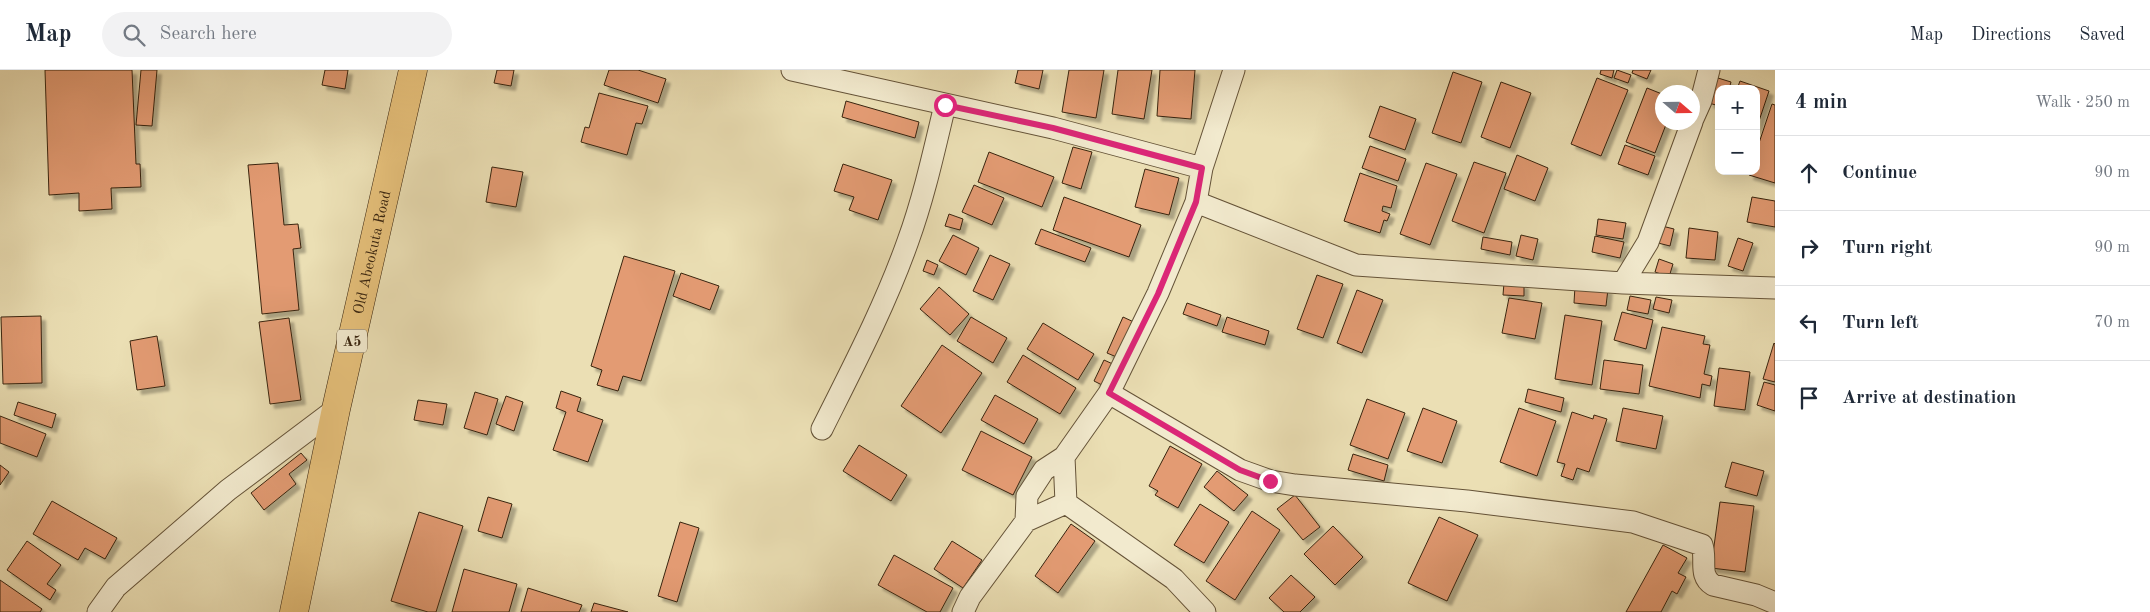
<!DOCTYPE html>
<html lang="en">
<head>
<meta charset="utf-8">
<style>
  :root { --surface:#fff; --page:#f2f2f3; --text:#1f2937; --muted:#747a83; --line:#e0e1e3 }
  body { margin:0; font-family:"Old Standard TT",serif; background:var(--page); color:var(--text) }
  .controls { position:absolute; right:15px; top:15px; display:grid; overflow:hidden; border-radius:10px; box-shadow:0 5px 20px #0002 }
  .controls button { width:45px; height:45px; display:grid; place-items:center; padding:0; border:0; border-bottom:1px solid var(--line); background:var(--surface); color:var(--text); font:25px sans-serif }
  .compass { position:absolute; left:1655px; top:15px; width:45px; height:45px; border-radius:50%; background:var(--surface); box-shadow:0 5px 20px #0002; rotate:110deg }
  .stop { position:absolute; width:15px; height:15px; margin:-11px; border:4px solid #db2777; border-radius:50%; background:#fff }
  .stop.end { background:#db2777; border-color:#fff; box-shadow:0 1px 5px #0008 }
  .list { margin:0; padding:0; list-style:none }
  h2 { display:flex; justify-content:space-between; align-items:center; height:65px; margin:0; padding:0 20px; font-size:21px }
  h2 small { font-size:16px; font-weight:400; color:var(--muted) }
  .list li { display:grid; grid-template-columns:32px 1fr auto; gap:15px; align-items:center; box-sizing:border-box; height:75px; padding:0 20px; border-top:1px solid var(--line) }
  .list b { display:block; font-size:19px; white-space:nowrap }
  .list em { font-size:16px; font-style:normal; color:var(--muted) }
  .icon { flex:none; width:28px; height:28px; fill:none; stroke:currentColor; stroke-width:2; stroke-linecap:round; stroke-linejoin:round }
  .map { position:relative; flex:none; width:1775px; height:542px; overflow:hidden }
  header { display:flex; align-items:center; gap:30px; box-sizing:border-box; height:70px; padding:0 25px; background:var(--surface); border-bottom:1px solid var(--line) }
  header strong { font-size:24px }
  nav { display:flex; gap:28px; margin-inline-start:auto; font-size:18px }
  .search { width:350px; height:45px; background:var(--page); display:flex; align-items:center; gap:12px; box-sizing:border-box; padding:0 18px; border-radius:28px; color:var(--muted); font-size:19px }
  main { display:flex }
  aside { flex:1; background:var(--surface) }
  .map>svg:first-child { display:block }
</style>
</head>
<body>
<header>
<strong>Map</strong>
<div class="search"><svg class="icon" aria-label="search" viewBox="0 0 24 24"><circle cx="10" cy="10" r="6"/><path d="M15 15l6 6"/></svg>Search here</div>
<nav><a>Map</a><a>Directions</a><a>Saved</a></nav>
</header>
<main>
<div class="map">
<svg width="1775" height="542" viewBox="0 0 1775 542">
  <defs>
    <filter id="shadow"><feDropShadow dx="4.5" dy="4.5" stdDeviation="1" flood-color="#0004"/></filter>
  </defs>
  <rect width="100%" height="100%" fill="#ebdfb4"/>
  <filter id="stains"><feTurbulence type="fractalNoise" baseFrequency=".004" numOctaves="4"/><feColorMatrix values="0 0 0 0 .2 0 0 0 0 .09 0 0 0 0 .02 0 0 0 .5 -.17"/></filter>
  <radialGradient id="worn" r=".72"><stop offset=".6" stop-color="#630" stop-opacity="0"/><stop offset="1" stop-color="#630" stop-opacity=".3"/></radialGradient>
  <!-- building -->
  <path fill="#e39b73" stroke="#38240f" filter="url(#shadow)" d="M45,0H132L136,94H140L141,117L111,118L112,139L79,141V123L49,125Z
    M141,0H157L152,56L136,55Z
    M325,0H348L345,19L322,15Z
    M497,0H514L511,16L494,13Z
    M609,0H638L666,9L658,33L604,15Z
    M1018,0H1043L1039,19L1015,13Z
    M1069,0H1104L1096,48L1062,42Z
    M1118,0H1152L1144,49L1112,44Z
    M1160,0H1195L1191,49L1157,46Z
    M1601,0H1614L1612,8L1600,4Z
    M1617,0L1631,5L1628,13L1614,8Z
    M1633,0H1651L1647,9L1632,3Z
    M1453,2L1482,12L1461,73L1432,63Z
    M1597,8L1628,20L1601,86L1571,74Z
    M1718,8L1731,12L1729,19H1719V36L1709,33Z
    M1740,11L1769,21L1756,60V19H1737Z
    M1501,12L1531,23L1510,78L1481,67Z
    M1647,18L1662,24V52H1667L1655,83L1626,72Z
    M599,23L648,36L642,54L636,53L627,85L581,72L585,57L589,58Z
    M846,31L919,52L915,68L842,47Z
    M1772,34L1775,35V113L1749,105L1750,101H1756V82Z
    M1380,36L1416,49L1405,80L1369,67Z
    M1625,75L1655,86L1648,105L1618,94Z
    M1370,76L1406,89L1398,111L1362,98Z
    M1073,77L1092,82L1081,119L1062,113Z
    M989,82L1054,107L1042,137L978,112Z
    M1517,85L1548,98L1535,131L1504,119Z
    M1474,92L1506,103L1484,163L1452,151Z
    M278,93L284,155L298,154L301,178L293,179L299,240L262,244L248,95Z
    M1426,93L1457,104L1430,175L1400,164Z
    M843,94L892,110L878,150L849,140L854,127L834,121Z
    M492,97L523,102L516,137L486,132Z
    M1145,99L1179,108L1169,145L1135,137Z
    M1360,103L1397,116L1391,138L1383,136L1382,141L1390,144L1387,151L1384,150L1380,163L1344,151Z
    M974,115L1004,128L992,155L962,142Z
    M1064,127L1141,155L1129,187L1053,160Z
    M1752,127L1775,131V157L1747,152Z
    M949,144L963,149L960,160L945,156Z
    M1598,149L1626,153L1623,169L1596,165Z
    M1662,156L1674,159L1670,176L1658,173Z
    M1689,158L1718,162L1715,190L1686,188Z
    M1041,159L1091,178L1085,192L1035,174Z
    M953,165L979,178L966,205L939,191Z
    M1521,165L1538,169L1533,190L1516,186Z
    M1595,166L1624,172L1620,188L1592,182Z
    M1483,167L1512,172L1510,185L1481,179Z
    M1738,168L1753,173L1743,201L1728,196Z
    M990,185L1010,194L993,230L973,221Z
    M624,186L675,201L641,311L623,306L618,321L597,315L602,300L591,296Z
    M1659,189L1673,194L1669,207L1655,202Z
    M927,190L938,195L934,205L923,201Z
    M681,203L719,216L710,240L673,226Z
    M1317,205L1343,214L1323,268L1297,259Z
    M1504,213L1524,214V226L1503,225Z
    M1575,216L1608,219L1606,236L1574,233Z
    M939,217L969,244L950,265L920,239Z
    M1357,220L1383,230L1362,283L1337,273Z
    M1630,226L1651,230L1648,244L1627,240Z
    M1656,227L1672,230L1669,243L1653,239Z
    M1509,228L1542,233L1535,269L1502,263Z
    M1187,233L1221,245L1217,256L1183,244Z
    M1622,242L1653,250L1646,279L1614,270Z
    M1565,245L1602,251L1592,315L1555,309Z
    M41,246L42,313L3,314L1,247Z
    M971,247L1007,268L993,293L957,271Z
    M1123,247L1136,253L1119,288L1107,283Z
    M1227,247L1269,261L1265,275L1222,262Z
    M289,248L301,330L270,334L259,252Z
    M1043,253L1094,284L1078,310L1027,279Z
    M1662,257L1705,266L1703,274L1710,275L1704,304L1712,306L1710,316L1702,314L1700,328L1649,316Z
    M157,266L165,316L137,320L130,271Z
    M1774,273L1775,274V312L1763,309Z
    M942,275L982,303L941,363L901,336Z
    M1023,285L1076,318L1060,344L1007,312Z
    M1104,290L1115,295L1104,316L1094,311Z
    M1604,290L1643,295L1639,324L1600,319Z
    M1719,298L1750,302L1745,340L1714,336Z
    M1764,312L1775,315V341L1757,335Z
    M1528,319L1564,328L1561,342L1525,332Z
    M561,321L581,328L577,341L603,350L588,392L553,380L566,342L556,338Z
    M475,322L498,329L487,365L464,358Z
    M995,325L1038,349L1024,374L981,350Z
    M506,326L523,332L514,361L496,354Z
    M1367,329L1405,343L1388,389L1350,375Z
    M418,330L447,334L443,355L414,350Z
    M18,332L56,344L52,358L14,345Z
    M1423,338L1457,351L1442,393L1407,381Z
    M1519,338L1556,351L1537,406L1500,392Z
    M1623,338L1663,346L1656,379L1616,371Z
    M1572,342L1593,349L1594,345L1607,349L1589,402L1577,398L1573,410L1561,406L1565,394L1557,392Z
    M0,346L46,364L37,387L0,373Z
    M981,361L1032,387L1013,425L962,400Z
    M859,375L907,405L891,431L843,401Z
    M1170,376L1202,394L1178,438L1155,425L1158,421L1149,416Z
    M301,383L307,390L289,404L296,414L264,440L251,423Z
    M1353,384L1388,395L1384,411L1348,400Z
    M1732,392L1764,401L1757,426L1725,417Z
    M0,395L9,402L0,415Z
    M1217,401L1248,425L1234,441L1204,417Z
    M1295,425L1320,457L1303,470L1277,439Z
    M488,427L512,434L502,468L478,461Z
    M52,431L117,468L105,489L85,478L78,490L33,464Z
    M1720,432L1754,436L1745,502L1711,498Z
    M1200,434L1229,452L1204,493L1174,475Z
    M1252,441L1280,460L1235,530L1206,511Z
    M419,442L463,456L436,542H428L391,531Z
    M1439,447L1478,465L1447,531L1408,513Z
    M680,452L699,458L677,532L658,526Z
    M1071,454L1095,471L1058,523L1035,506Z
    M1333,456L1363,487L1335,515L1304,484Z
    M27,471L61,495L47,514L56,520L50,530L7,500Z
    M952,471L982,490L963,518L934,499Z
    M1663,475L1687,488L1678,503L1686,507L1677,524L1672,521L1661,542H1626Z
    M894,485L953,518L940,542H927L878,515Z
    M464,499L517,514L509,542H452Z
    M1291,505L1315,527L1300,542H1284L1269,528Z
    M0,510L42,539L40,542H0Z
    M528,518L582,535L579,542H521Z
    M594,533L628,542H591Z"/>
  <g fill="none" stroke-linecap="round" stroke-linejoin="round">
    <defs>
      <path id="street" d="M792,0L1053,58L1202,98
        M1692,51L1701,31L1709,0
        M1196,132L1356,195L1623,213L1775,218
        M1623,213L1648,172L1692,52
        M1109,323L1240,400L1271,411L1295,415L1467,431L1633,452L1702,475C1707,489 1698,506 1713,515L1756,525L1775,533
        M822,359C853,297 885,236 908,171C924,127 934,81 945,35
        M1066,433L1174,509L1205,542
        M1026,451L1066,433L1064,387
        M98,542L116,517L228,420L336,339
        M963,542L970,527L1026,451L1027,426L1044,400L1064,387L1109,323L1158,223L1196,132L1202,98L1234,0"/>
      <g id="highway">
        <path id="s1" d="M294,542L336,339L413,0"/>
      </g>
    </defs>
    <!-- street casing -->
    <use href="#street" stroke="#655338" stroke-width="23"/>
    <!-- highway casing -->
    <use href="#highway" stroke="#38240f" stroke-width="29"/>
    <!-- street -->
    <use href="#street" stroke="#f2eace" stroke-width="21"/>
    <!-- highway -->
    <use href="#highway" stroke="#e6c07a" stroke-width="28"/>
  </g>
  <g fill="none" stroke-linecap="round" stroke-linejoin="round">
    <!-- route -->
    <path stroke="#db2777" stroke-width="6" d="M945,35L1053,58L1202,98L1196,132L1158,224L1109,323L1240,400L1270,411"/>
  </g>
  <g text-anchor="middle" stroke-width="4" stroke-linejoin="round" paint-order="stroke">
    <!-- shield labels -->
    <rect fill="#f2eace" stroke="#705f48" stroke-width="1" x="337" y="259.5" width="30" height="23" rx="4"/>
    <g font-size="14" font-weight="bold" fill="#38240f">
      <text x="352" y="276">A5</text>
    </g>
    <!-- street labels -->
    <g font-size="15" fill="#38240f" stroke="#f2eace">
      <text dy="5" stroke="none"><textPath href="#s1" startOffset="368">Old Abeokuta Road</textPath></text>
    </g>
  </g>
  <rect width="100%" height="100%" filter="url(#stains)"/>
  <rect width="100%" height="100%" fill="url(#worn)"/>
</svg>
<div class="controls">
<button>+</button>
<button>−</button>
</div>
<svg class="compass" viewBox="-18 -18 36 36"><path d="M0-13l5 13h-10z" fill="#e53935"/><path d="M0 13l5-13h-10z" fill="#747a83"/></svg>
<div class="stop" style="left:945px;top:35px"></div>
<div class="stop end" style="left:1270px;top:411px"></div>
</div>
<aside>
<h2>4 min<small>Walk · 250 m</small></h2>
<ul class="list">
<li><svg class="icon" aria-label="ahead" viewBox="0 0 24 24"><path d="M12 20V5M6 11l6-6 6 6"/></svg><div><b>Continue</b></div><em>90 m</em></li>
<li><svg class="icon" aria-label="right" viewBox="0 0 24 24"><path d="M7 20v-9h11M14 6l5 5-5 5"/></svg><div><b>Turn right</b></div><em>90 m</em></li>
<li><svg class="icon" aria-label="left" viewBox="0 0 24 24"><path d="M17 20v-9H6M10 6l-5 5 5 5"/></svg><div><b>Turn left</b></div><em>70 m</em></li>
<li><svg class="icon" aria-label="arrive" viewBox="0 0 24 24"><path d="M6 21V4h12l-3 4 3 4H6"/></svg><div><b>Arrive at destination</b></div></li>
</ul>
</aside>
</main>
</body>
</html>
